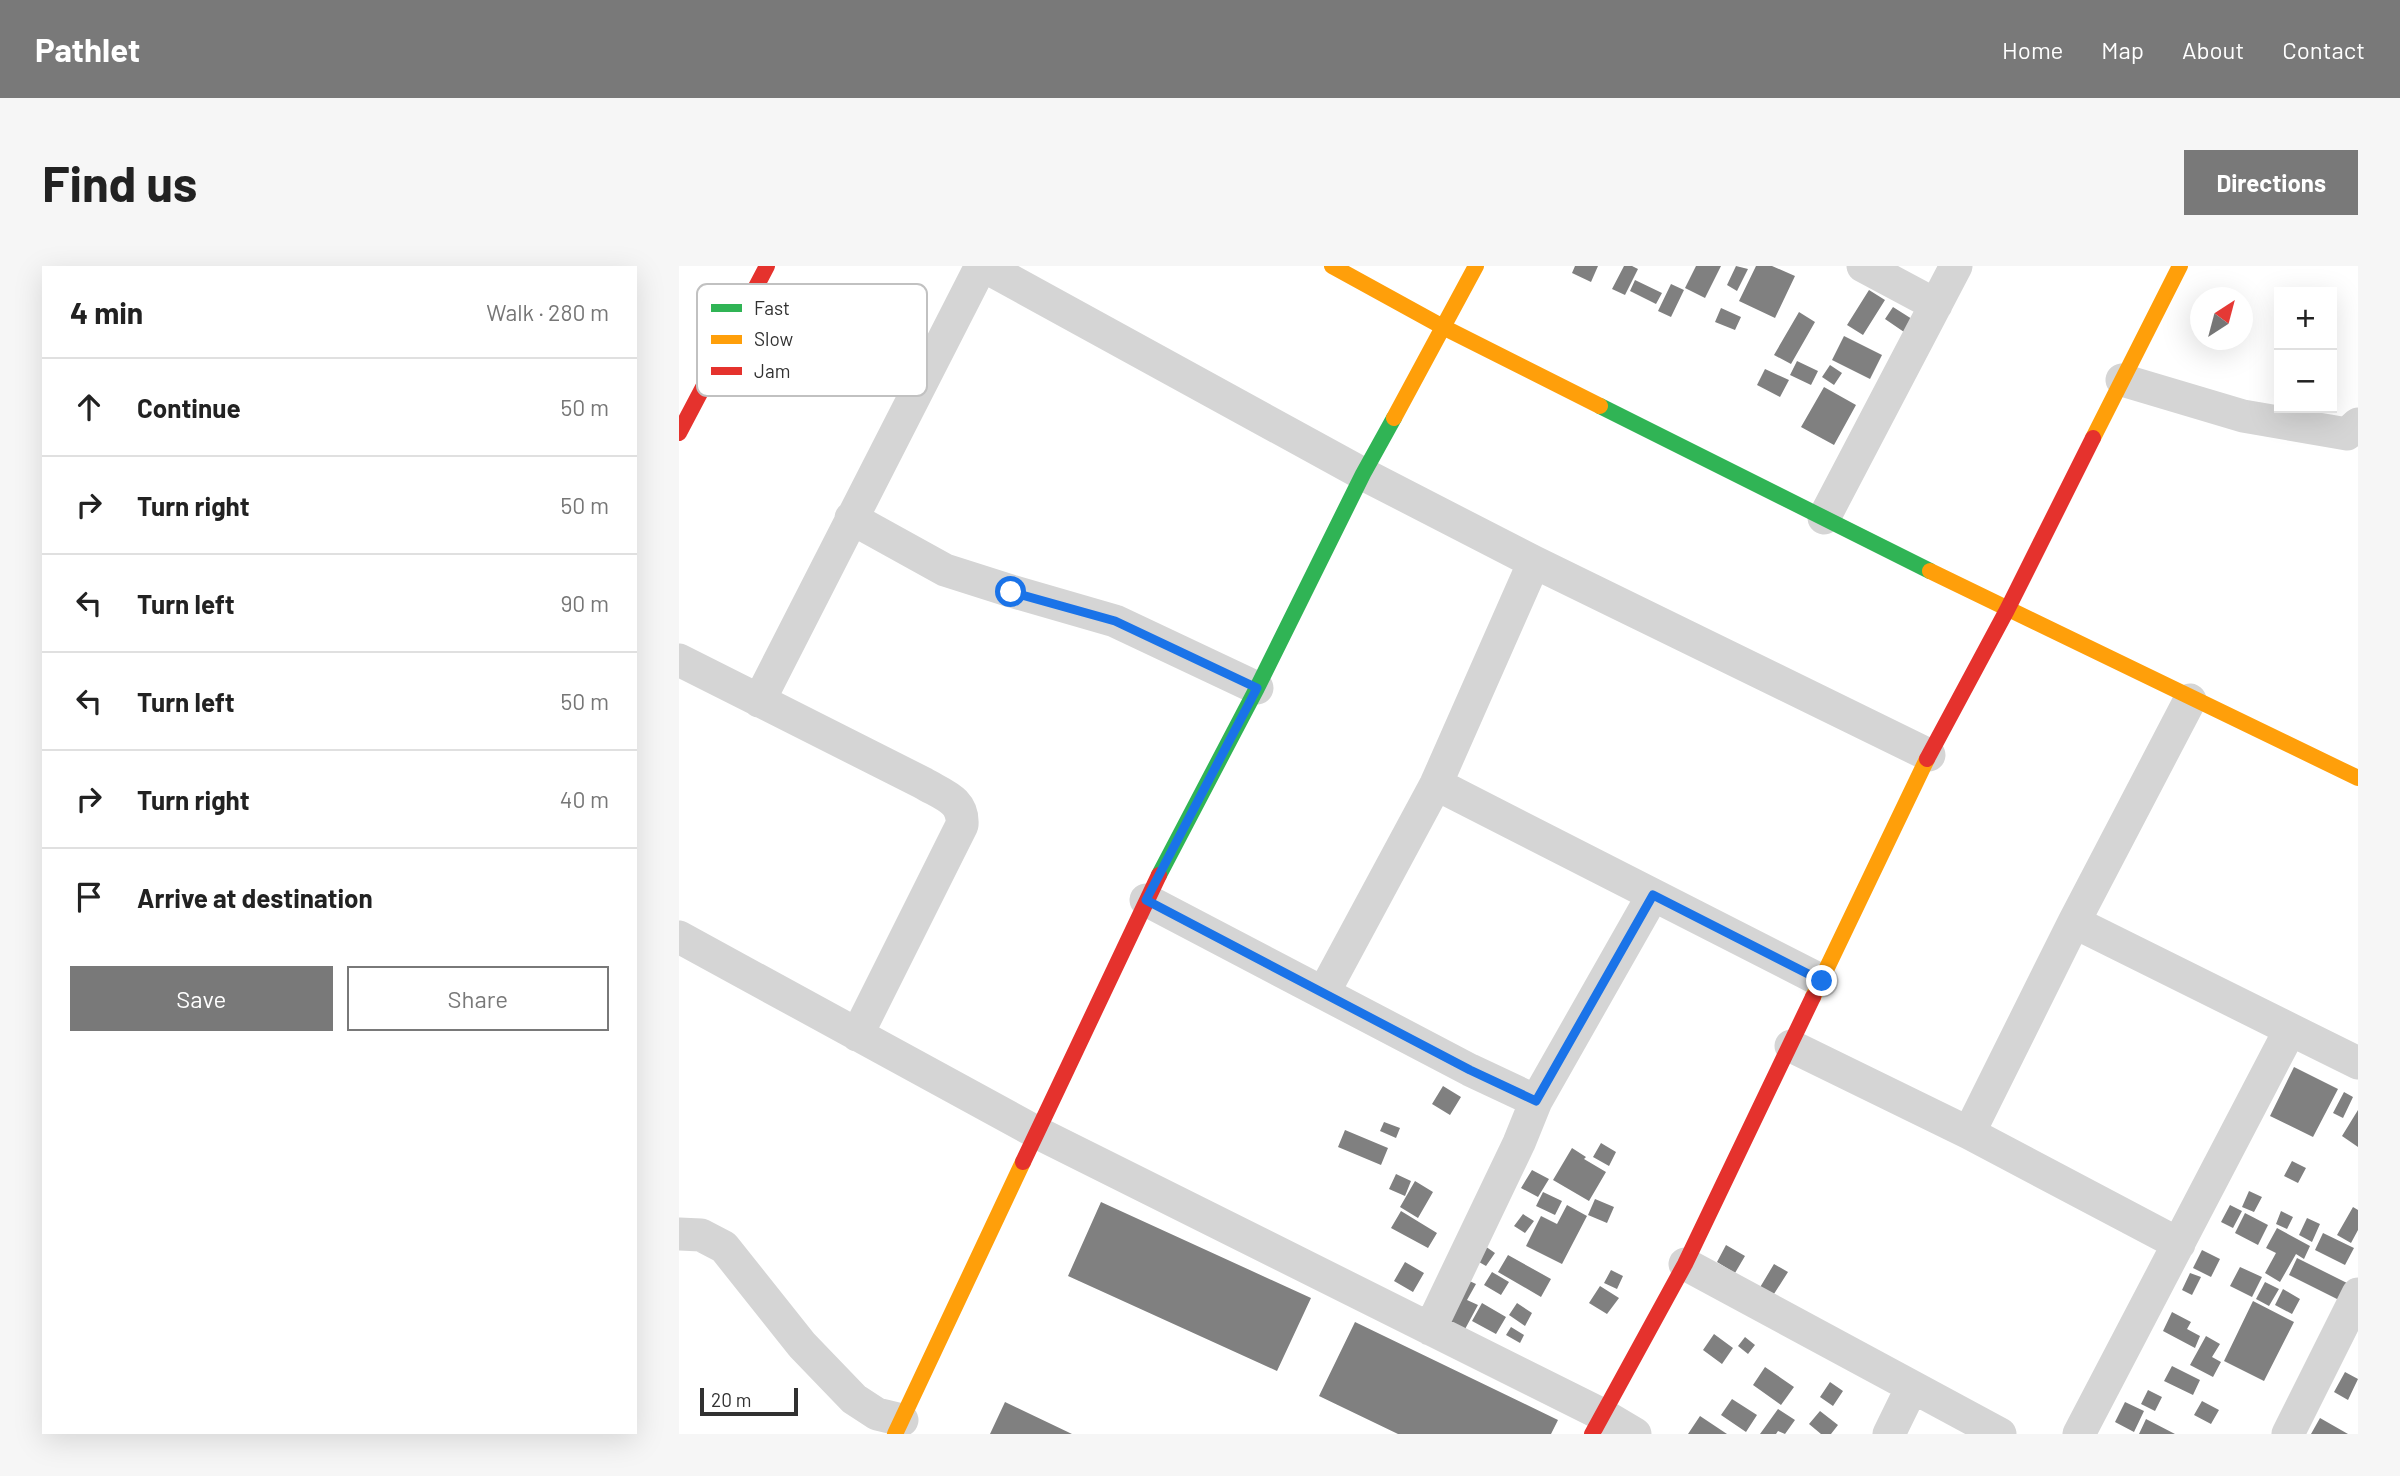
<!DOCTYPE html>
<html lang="en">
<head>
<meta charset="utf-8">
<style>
  :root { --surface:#fff; --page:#f6f6f6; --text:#222; --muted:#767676; --line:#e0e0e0; --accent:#797979 }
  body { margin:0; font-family:Barlow,sans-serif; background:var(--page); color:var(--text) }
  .controls { position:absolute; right:21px; top:21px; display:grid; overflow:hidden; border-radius:0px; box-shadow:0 7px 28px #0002 }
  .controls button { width:63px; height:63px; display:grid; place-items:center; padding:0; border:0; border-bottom:2px solid var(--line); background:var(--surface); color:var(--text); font:35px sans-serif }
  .compass { position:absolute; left:1511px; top:21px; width:63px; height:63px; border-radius:50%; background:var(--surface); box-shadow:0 7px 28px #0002; rotate:36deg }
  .scale { position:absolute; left:21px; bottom:18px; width:98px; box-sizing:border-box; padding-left:7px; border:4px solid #313131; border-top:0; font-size:19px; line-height:24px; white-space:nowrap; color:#313131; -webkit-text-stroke:5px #fff; paint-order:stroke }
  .stop { position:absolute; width:21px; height:21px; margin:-16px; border:5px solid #1a73e8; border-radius:50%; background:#fff }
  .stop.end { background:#1a73e8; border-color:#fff; box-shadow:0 2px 7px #0008 }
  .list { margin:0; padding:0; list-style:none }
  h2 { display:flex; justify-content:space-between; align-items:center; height:91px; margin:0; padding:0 28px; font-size:30px }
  h2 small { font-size:23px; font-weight:400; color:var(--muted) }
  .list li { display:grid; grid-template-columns:46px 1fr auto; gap:21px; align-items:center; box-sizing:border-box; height:98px; padding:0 28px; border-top:2px solid var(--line) }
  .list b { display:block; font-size:26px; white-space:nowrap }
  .list em { font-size:23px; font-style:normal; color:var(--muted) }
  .actions { display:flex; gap:14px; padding:21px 28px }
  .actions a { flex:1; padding:16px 0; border:2px solid var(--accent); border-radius:0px; text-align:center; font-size:24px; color:var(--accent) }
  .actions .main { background:var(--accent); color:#fff }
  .icon { flex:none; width:38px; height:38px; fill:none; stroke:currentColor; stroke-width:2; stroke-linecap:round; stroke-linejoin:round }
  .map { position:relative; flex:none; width:1679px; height:1168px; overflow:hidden; border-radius:0px }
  header { display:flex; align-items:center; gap:42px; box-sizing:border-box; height:98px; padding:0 35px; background:var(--accent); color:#fff }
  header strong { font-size:33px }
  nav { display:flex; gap:38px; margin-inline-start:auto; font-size:24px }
  .intro { display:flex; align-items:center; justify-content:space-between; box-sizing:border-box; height:168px; padding:0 42px }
  h1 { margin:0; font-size:49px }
  .button { padding:18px 32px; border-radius:0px; background:var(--accent); color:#fff; font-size:24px; font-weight:700 }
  main { display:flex; gap:42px; padding:0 42px }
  aside { flex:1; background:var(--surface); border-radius:0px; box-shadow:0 7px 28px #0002 }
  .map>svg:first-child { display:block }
</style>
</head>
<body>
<header>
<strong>Pathlet</strong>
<nav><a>Home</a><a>Map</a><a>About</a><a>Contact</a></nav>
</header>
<div class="intro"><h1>Find us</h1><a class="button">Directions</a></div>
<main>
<aside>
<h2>4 min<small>Walk · 280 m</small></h2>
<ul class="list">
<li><svg class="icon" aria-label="ahead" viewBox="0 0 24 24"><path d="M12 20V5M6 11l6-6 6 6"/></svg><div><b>Continue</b></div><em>50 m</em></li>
<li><svg class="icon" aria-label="right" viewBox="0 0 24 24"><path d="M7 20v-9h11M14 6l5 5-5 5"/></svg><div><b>Turn right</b></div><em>50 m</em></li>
<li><svg class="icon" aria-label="left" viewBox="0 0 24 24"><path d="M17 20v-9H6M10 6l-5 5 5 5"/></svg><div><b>Turn left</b></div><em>90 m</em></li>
<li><svg class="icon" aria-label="left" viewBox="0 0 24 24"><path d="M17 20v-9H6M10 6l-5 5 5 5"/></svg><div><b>Turn left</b></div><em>50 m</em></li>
<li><svg class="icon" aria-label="right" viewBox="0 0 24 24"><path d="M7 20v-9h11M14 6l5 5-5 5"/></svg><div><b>Turn right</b></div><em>40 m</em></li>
<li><svg class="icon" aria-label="arrive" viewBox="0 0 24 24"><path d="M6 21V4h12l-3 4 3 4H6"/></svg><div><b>Arrive at destination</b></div></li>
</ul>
<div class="actions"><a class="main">Save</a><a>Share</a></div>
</aside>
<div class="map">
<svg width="1679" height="1168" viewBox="0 0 1679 1168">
  <rect width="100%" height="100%" fill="#fff"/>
  <!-- building -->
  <path fill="#808080" d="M896,0H919L912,16L893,7Z
    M945,0H953L959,3L946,29L933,23Z
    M1017,0H1042L1026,32L1006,22Z
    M1057,0L1069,3L1058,25L1048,19Z
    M1077,0H1093L1116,10L1096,52L1060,35Z
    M956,14L983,27L977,38L951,25Z
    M992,18L1005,24L992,51L979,45Z
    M1190,24L1206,34L1184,69L1168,59Z
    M1214,41L1233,53L1225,66L1206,53Z
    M1042,42L1062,51L1056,64L1036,56Z
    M1120,46L1136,56L1112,98L1095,89Z
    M1165,70L1203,89L1191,113L1153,94Z
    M1118,95L1139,105L1132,119L1111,109Z
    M1151,99L1163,107L1155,119L1143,111Z
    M1086,103L1110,114L1101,131L1078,119Z
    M1145,121L1177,139L1155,179L1122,161Z
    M1615,801L1659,823L1634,871L1591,850Z
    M764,820L782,831L771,849L753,838Z
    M1665,826L1674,831L1664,852L1654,847Z
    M1679,844V881L1663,870Z
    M705,856L721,862L717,872L701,865Z
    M666,864L709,882L702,899L659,881Z
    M922,877L937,886L930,900L914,891Z
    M893,882L907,891L905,893L927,906L910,935L874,914Z
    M1613,895L1627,902L1619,917L1605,910Z
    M853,904L870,913L859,931L842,922Z
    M717,908L732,915L726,930L710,923Z
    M736,915L754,926L739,952L721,941Z
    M1570,925L1583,931L1575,946L1563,941Z
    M864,926L883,935L876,949L857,940Z
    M916,933L935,941L928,957L909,949Z
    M422,936L632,1032L598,1105L389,1010Z
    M888,939L908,950L883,998L847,980L862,950L878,958Z
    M1551,939L1563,945L1554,962L1542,956Z
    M1674,941L1679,944V964L1672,977L1658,969Z
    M722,945L758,967L749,982L712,962Z
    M1602,945L1614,951L1608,963L1597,958Z
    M1566,947L1589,959L1579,979L1556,967Z
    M844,948L855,955L846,967L835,960Z
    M1628,952L1641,958L1633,976L1620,969Z
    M1598,962L1631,980L1625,993L1617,988L1601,1016L1586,1007L1597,987L1587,982Z
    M1644,967L1675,982L1666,999L1636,984Z
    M803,978L816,987L807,1000L793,992Z
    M1047,979L1066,990L1056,1007L1038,996Z
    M1523,984L1541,993L1532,1011L1514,1002Z
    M829,989L872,1013L862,1031L819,1006Z
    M1618,992L1672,1019L1664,1036L1610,1009Z
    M726,996L745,1007L734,1026L715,1015Z
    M1095,998L1109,1006L1093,1031L1080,1023Z
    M1561,1001L1583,1011L1573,1031L1551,1020Z
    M932,1004L944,1010L938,1023L925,1017Z
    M813,1006L830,1016L822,1029L805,1019Z
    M1511,1007L1522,1011L1513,1029L1503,1024Z
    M784,1012L797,1018L788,1034L799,1039L785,1065L762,1053Z
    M1586,1016L1600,1023L1590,1040L1577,1033Z
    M921,1020L940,1032L928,1048L910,1037Z
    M1604,1023L1621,1033L1613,1048L1596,1039Z
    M1574,1035L1615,1056L1585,1115L1545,1095Z
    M803,1037L827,1051L817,1068L793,1055Z
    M838,1037L853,1047L846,1060L830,1049Z
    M1493,1046L1512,1056L1508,1063L1521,1070L1516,1082L1484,1065Z
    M676,1056L879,1154L872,1168H719L640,1130Z
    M832,1061L845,1069L841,1077L827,1069Z
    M1035,1068L1054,1082L1043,1098L1024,1084Z
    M1527,1070L1541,1078L1533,1091L1542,1096L1534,1111L1511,1099Z
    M1066,1071L1076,1079L1069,1088L1059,1080Z
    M1493,1100L1521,1114L1514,1129L1485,1115Z
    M1086,1101L1115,1121L1102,1139L1074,1119Z
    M1666,1106L1679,1113L1669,1134L1655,1126Z
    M1151,1116L1164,1125L1154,1140L1141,1131Z
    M1469,1124L1483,1131L1476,1145L1462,1138Z
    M1053,1133L1078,1149L1067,1166L1042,1149Z
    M1523,1135L1540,1144L1532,1158L1515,1149Z
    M326,1136L393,1168H311Z
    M1446,1136L1465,1145L1455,1166L1436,1156Z
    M1099,1143L1116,1154L1106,1168L1099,1165L1097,1168H1081Z
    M1141,1145L1159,1159L1152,1168H1142L1130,1158Z
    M1021,1150L1048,1168H1009Z
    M1641,1152L1669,1168H1632Z
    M1467,1153L1496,1168H1460Z"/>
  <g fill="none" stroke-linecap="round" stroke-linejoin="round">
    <!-- street -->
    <path stroke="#d5d5d5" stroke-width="33" d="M305,0L684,208L855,296L1250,489
      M1184,0L1257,39
      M1443,114L1564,150L1668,168L1679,158
      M172,252L266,304L332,325L436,355L578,422
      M1145,252L1277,0
      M0,394L244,517C264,529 285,534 283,559L178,769
      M80,435L302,0
      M757,518L1143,715
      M467,634L791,804L857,835L840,877L751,1063
      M1395,656L1679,797
      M0,671L357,866L924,1149L956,1168
      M645,726L757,518L855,296
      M1112,780L1290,867L1500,978
      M857,835L974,629
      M1290,867L1395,656L1511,434
      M0,968L22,969L45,981L123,1079L175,1133L198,1148L223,1154
      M1006,998L1321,1168
      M1210,1168L1233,1121
      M1400,1168L1611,764
      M1609,1168L1679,1028"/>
    <!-- fast -->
    <path stroke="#30b455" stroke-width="16" d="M921,140L1251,305
      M480,609L578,422L684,208L715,152"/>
    <!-- slow -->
    <path stroke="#ff9f0a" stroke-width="16" d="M653,0L764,61L921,140
      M715,152L797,0
      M1414,172L1501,0
      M1251,305L1679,512
      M1134,731L1248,493
      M216,1168L344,896"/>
    <!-- jam -->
    <path stroke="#e5322d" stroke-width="16" d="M0,167L88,0
      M1248,493L1328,344L1414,172
      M344,896L480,609
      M913,1168L1006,998L1134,731"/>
  </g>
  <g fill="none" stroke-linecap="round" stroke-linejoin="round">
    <!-- route -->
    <path stroke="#1a73e8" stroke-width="9" d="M332,326L436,355L578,422L467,634L791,804L857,835L974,629L1143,715"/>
  </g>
  <!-- legend -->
  <rect x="18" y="18" width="230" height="112" rx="10" fill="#fff" stroke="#c1c1c1" stroke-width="2"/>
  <rect x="32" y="38" width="31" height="8" fill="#30b455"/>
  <rect x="32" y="69" width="31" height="9" fill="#ff9f0a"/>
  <rect x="32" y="101" width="31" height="8" fill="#e5322d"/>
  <g font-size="19" fill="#313131">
    <text x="75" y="49">Fast</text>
    <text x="75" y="80">Slow</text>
    <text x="75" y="112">Jam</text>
  </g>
</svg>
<div class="controls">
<button>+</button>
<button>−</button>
</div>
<svg class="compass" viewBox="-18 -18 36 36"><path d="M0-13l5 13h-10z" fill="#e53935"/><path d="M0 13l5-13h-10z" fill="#767676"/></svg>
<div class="scale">20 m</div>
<div class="stop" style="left:332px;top:326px"></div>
<div class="stop end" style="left:1143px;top:715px"></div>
</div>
</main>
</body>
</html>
